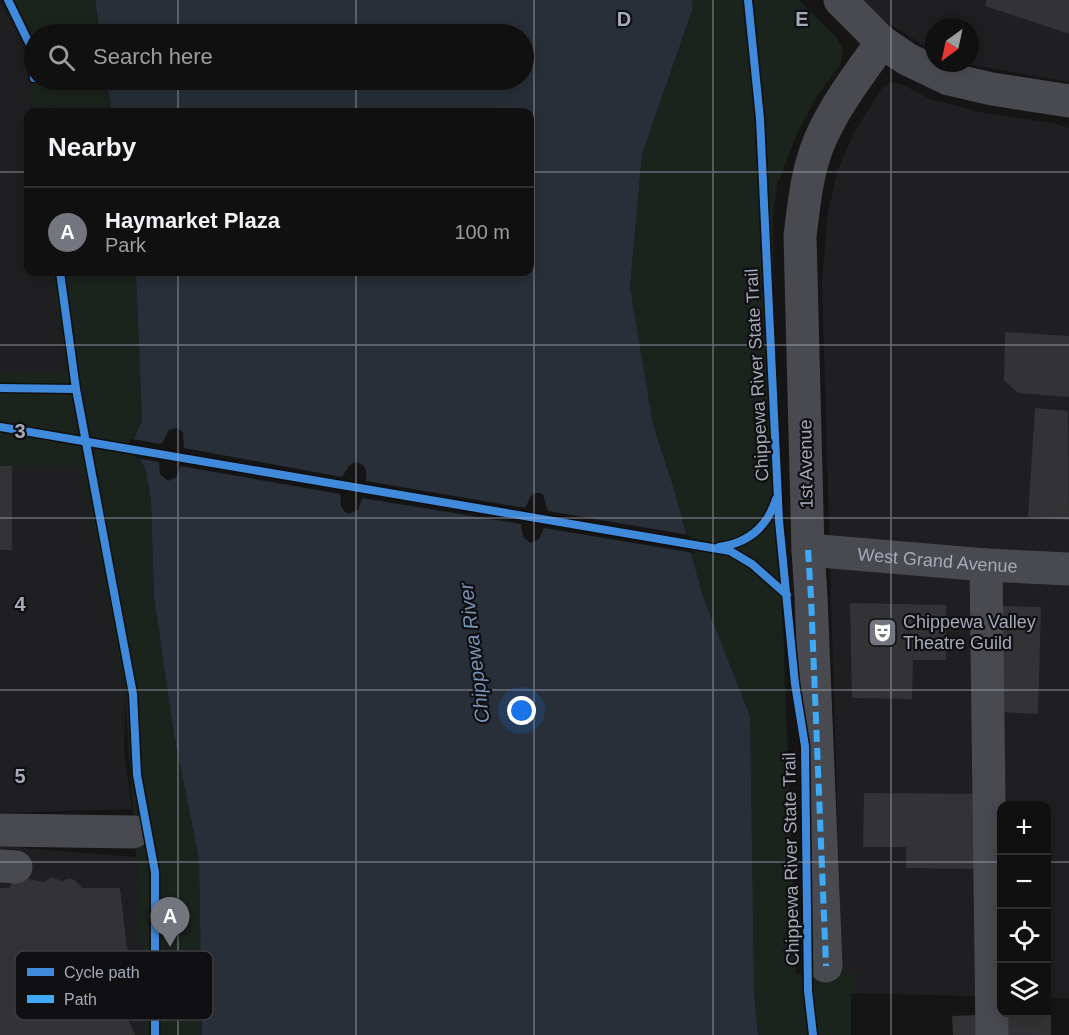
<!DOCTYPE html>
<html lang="en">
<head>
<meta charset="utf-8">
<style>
  :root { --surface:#101010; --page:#191919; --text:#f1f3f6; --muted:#9c9d9f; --line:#303030; --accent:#73757f }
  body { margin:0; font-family:Arial,sans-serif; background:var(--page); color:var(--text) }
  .controls { position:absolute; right:18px; bottom:18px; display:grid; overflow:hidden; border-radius:12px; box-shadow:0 3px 15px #0003 }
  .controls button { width:54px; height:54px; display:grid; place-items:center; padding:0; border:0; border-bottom:2px solid var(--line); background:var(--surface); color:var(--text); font:30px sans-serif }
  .compass { position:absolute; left:925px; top:18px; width:54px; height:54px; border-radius:50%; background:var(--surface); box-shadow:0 3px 15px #0003; rotate:213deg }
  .you { position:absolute; left:522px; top:711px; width:21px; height:21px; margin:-15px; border:4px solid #fff; border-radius:50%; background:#1a73e8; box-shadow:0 0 0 9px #1a73e833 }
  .badge { display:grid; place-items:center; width:39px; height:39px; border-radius:50%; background:var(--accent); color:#fff; font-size:20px; font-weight:700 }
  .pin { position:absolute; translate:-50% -50px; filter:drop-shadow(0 2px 3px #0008) }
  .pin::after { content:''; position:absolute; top:32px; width:21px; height:18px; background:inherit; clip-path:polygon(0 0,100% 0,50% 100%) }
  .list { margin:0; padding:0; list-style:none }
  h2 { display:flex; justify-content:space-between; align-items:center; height:78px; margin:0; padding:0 24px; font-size:26px }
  h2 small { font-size:20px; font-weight:400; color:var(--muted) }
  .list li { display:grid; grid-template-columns:39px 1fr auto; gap:18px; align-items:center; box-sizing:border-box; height:90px; padding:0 24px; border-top:2px solid var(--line) }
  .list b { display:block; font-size:22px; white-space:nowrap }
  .list p { margin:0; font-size:20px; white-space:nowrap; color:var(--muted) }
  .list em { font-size:20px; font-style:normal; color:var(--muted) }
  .icon { flex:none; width:33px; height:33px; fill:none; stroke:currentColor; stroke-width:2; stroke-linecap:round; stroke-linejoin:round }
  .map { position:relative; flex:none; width:1069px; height:1035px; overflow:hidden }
  .search { position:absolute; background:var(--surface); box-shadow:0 3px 15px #0003; left:24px; top:24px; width:510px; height:66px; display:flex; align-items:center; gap:15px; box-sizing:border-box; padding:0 21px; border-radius:33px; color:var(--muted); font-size:22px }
  .panel { position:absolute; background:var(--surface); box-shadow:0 3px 15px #0003; left:24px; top:108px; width:510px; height:168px; border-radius:12px }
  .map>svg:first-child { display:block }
</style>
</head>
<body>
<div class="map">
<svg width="1069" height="1035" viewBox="0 0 1069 1035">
  <rect width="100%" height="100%" fill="#151516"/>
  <!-- built -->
  <path fill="#1f1f22" d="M0,0L26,53L32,112H28V272H51L66,373L0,371Z
    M859,0H1069V82L961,63H970V27H934V52L868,10Z
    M891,82L903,85L930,99L985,113L1053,123L1069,128V998H1047L1046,806H1002L1001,997L851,993L857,973L842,974L822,281L828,212L838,169L855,131L882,88Z
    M0,466H80L125,694L124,752L132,809L0,813Z
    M0,846L136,857L143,1035H0Z"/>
  <!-- green -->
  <path fill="#1b231d" d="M1,0H95L100,34H34V80H106L112,112H32L26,53Z
    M692,0H799L837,38L843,50L841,64L816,97L797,134L778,182L773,214L774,389L796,975L858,973L851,993V1035H758L754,992L703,597L674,489L653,424L630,287L642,154L692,11Z
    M51,272H136L142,420L132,444L146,471L151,501L154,597L174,735L199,860L202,1035H143L136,857L125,694L80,466H0V371L66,372Z"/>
  <!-- water -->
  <path fill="#282f38" d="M95,0H692V11L642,154L630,287L653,424L674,489L703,597L750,716L754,992L758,1035H202L199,860L174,735L154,597L151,501L146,471L132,444L142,420L136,272H530V112H112L106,80H524V34H100Z"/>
  <!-- pier -->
  <path fill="#151516" d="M177,428L183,432L184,448L342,477L349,466L355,462L359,463L363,465L366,470V481L525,508L531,496L534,493H538L543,494L548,511L689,535L694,553L544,528L539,539L530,543L523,537L521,524L362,498L358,510L349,514L344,511L341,506L340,494L180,466L177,477L168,481L160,474L159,462L136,458L129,444L131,439L162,444L169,430Z"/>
  <!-- building -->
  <path fill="#333335" d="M987,0H1069V34L985,6Z
    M1005,332L1069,336V397L1018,393L1004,380Z
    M1035,408L1068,411L1069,520L1028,517Z
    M0,466H12V550H0Z
    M850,603L946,605V660H913L912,699L852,698Z
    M1001,606L1041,607L1038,714L996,712Z
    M864,793L980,794L978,869L906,868V847H863Z
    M51,877L62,881L70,878L76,881L82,888H120L127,949L137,962L138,966L126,977V1015L135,1035H0V888H9L12,882L29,879L44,882Z
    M976,1015L978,1035H953L952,1016Z
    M1051,1015V1035H1000L999,1016Z"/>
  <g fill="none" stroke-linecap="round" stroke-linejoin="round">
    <!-- minor -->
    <g stroke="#494a4f" stroke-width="33">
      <path d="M840,0L882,42L907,59L949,79L992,89L1069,101"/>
      <path id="s1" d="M808,550L986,565L1069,569"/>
      <path d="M986,565L992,1035"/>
      <path d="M0,830L133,832"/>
      <path d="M0,866L16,867"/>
      <path d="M826,966L811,597L808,550L800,236C804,204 807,170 820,140C835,105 860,73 882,42"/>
    </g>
    <!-- quiet -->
    <path stroke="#3fa9f5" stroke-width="6" stroke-dasharray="12 6" stroke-linecap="butt" d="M808,550L811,597L826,966"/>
    <defs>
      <path id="cycleway" d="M8,0L30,45L34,78
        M748,0L760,119L779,521L795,684L805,746L808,991L813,1035
        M60,272L76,389L133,694L137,775L155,872V1035
        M0,388L76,389
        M0,427L730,551L752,564L787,595
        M719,547C748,543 767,528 776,499"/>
    </defs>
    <!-- cycleway casing -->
    <use href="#cycleway" stroke="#100f12" stroke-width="11"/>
    <!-- cycleway -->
    <use href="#cycleway" stroke="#408adc" stroke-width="8"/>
  </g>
  <!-- grid -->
  <path fill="none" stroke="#a5a9b8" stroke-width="1.5" stroke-opacity="0.55" d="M178,0V34M356,0V34M534,0V1035M713,0V1035M891,0V1035M178,80V112M356,80V112M0,172H28M530,172H1069M178,272V1035M356,272V1035M0,345H1069M0,518H1069M0,690H1069M0,862H1002M1046,862H1069"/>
  <!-- icons -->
  <defs>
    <symbol id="theatre-square" viewBox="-11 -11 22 22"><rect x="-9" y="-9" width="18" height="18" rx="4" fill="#73757f" stroke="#100f12"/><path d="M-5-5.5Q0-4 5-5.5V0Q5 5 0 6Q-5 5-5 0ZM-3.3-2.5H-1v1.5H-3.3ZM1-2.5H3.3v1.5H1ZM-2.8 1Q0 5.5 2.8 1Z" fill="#fff"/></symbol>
  </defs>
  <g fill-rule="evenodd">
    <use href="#theatre-square" x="866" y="616" width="33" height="33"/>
  </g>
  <g text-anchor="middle" stroke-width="4.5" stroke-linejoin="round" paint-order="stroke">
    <!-- street labels -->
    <g font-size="18" fill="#a5a9b8" stroke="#100f12">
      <text transform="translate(757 375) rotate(-93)" y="6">Chippewa River State Trail</text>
      <text transform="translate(806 464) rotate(-91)" y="6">1st Avenue</text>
      <text dy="6" stroke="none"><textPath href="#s1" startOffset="130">West Grand Avenue</textPath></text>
      <text transform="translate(791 859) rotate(-91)" y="6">Chippewa River State Trail</text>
    </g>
    <!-- poi labels -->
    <g font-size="18" fill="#a5a9b8" stroke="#100f12" text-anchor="start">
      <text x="903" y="628">Chippewa Valley<tspan x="903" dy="21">Theatre Guild</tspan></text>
    </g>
    <!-- water labels -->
    <g font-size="20" font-style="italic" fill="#7993b6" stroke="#100f12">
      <text transform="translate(474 653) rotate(-97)" y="7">Chippewa River</text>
    </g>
  </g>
  <!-- legend -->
  <rect x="15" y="951" width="198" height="69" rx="9" fill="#100f12" stroke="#3d3d44" stroke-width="1.5"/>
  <rect x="27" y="968" width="27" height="8" fill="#408adc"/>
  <rect x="27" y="995" width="27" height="8" fill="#3fa9f5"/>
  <g font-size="16" fill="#a5a9b8">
    <text x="64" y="978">Cycle path</text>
    <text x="64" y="1005">Path</text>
  </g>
  <g font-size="20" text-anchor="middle" font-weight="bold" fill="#a5a9b8" stroke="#100f12" stroke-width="4.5" stroke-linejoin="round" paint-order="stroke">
    <text x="624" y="26">D</text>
    <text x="802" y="26">E</text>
    <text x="20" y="438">3</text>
    <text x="20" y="611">4</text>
    <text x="20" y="783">5</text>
  </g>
</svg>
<div class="controls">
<button>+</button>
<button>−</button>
<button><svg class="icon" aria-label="locate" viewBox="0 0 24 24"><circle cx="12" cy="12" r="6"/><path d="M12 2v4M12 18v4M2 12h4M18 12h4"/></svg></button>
<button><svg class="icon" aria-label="layers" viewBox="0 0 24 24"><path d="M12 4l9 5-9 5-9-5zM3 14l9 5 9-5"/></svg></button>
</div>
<svg class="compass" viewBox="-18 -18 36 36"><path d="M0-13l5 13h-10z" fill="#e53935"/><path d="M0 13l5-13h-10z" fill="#9c9d9f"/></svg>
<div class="you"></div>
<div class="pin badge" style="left:170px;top:947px">A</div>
<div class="search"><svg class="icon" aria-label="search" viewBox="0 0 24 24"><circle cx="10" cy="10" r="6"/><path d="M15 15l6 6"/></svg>Search here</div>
<section class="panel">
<h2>Nearby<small></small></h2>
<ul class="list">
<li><span class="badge">A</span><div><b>Haymarket Plaza</b><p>Park</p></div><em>100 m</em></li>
</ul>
</section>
</div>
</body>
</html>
